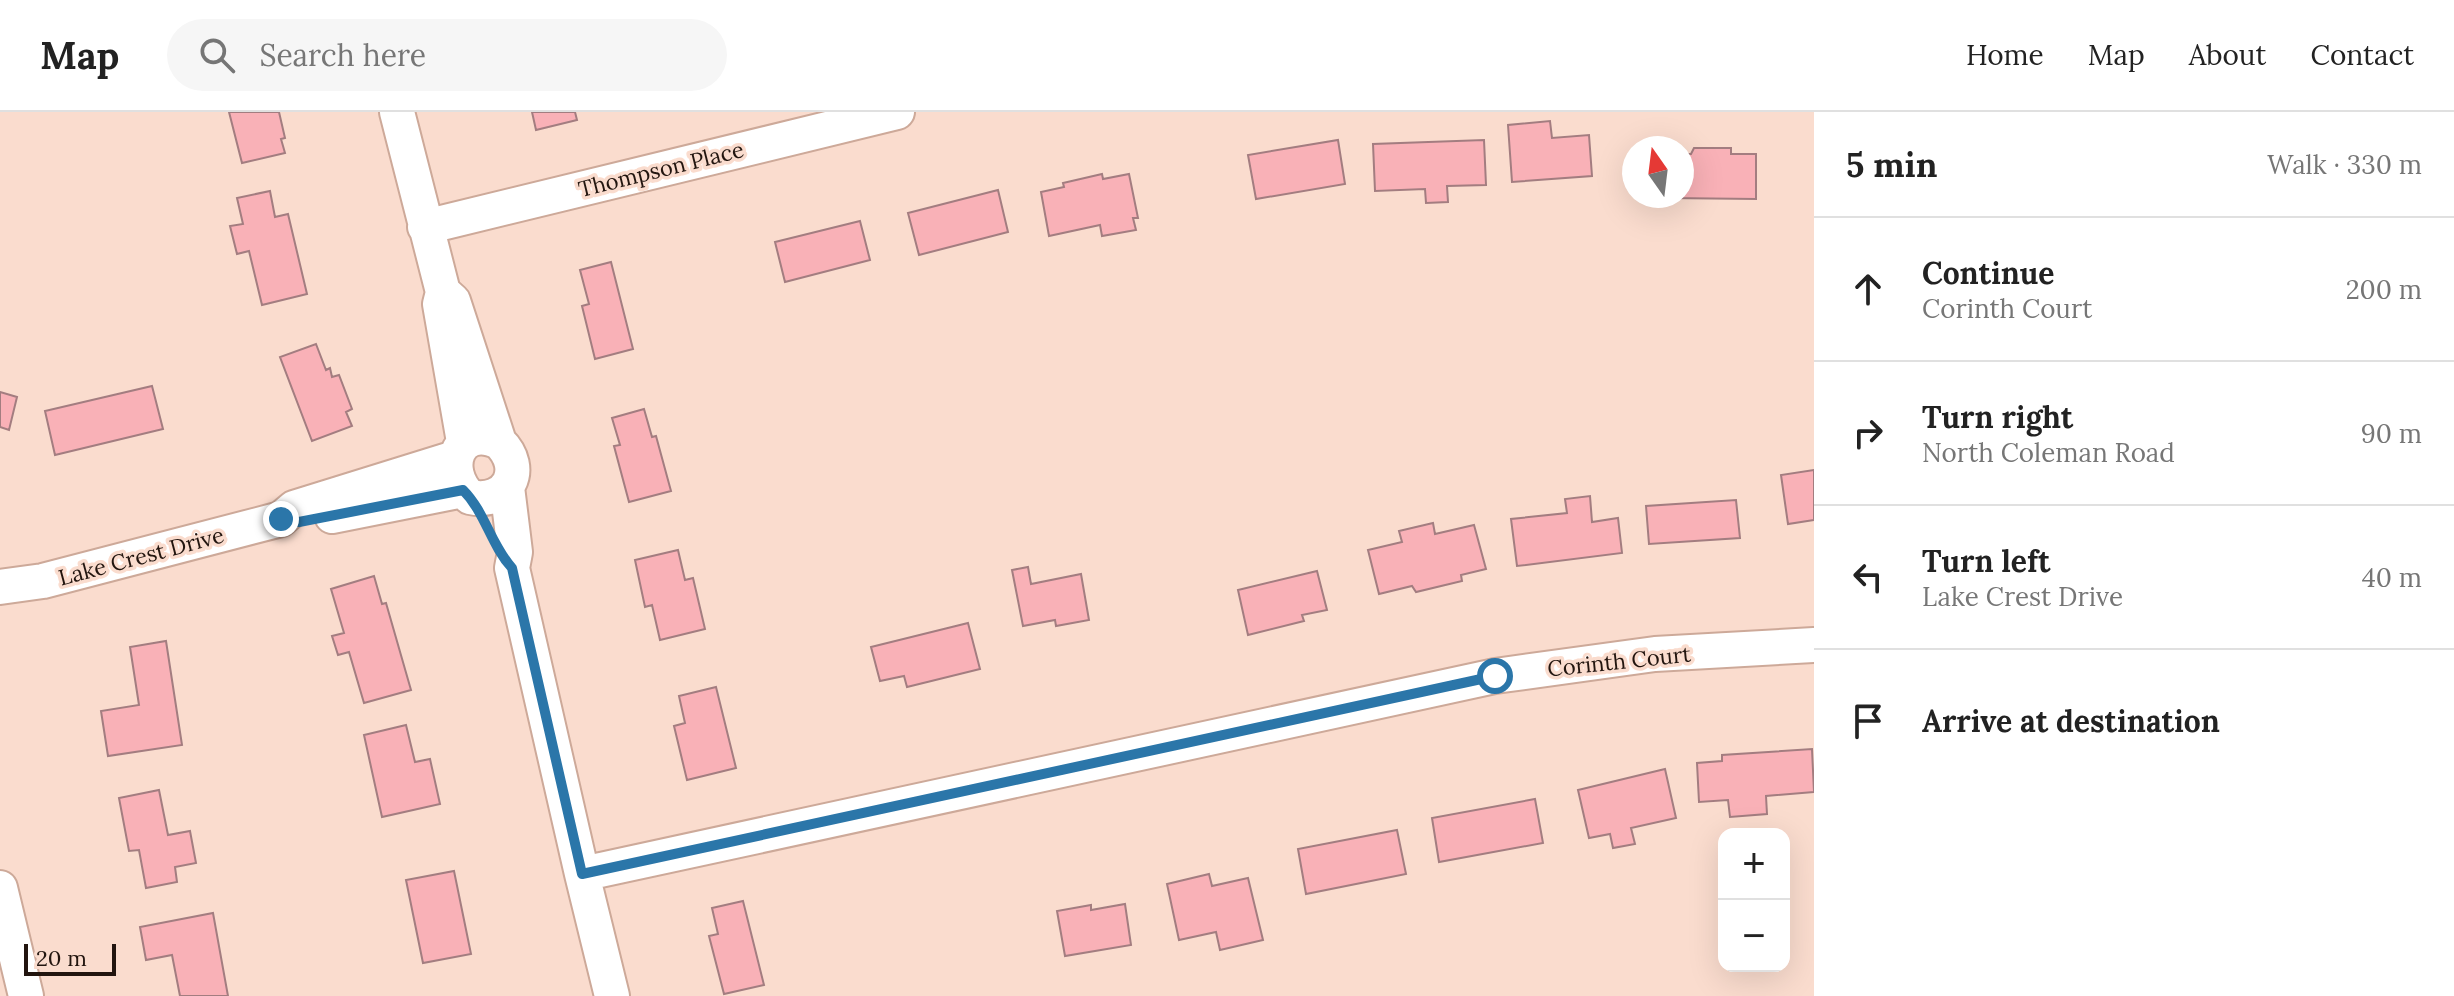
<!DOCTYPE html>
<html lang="en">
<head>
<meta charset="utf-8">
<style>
  :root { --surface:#fff; --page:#f6f6f6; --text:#222; --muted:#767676; --line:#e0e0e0 }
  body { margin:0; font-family:Lora,serif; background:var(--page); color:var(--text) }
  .controls { position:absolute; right:24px; bottom:24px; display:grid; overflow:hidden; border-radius:16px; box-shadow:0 8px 32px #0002 }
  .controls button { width:72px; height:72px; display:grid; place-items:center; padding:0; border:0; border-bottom:2px solid var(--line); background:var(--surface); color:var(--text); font:40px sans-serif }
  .compass { position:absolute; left:1622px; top:24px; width:72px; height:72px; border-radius:50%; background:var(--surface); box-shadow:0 8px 32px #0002; rotate:346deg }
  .scale { position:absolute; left:24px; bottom:20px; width:92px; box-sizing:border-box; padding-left:8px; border:4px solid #22150f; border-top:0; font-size:22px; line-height:28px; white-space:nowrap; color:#22150f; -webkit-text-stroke:6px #fadcce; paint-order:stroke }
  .stop { position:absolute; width:24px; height:24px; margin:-18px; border:6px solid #2b76a9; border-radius:50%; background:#fff }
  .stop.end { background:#2b76a9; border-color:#fff; box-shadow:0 2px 8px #0008 }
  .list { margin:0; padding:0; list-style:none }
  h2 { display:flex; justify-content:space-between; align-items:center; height:104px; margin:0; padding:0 32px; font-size:34px }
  h2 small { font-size:26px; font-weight:400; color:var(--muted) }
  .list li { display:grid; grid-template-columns:52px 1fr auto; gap:24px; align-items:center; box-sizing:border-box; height:144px; padding:0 32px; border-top:2px solid var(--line) }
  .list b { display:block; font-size:30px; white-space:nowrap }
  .list p { margin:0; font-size:26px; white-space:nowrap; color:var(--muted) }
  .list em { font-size:26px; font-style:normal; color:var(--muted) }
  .icon { flex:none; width:44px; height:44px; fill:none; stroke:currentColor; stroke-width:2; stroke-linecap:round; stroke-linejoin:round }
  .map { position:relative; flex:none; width:1814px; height:884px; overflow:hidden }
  header { display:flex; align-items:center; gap:48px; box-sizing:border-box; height:112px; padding:0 40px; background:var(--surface); border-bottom:2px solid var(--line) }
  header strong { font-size:38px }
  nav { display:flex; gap:44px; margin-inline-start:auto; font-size:28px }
  .search { width:560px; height:72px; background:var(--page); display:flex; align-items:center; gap:20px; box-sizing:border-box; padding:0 28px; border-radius:44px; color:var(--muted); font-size:30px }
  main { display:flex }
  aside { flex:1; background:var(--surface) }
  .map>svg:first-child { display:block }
</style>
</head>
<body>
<header>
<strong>Map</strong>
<div class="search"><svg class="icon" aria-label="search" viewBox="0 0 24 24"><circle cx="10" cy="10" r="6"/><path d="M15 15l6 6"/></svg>Search here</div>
<nav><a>Home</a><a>Map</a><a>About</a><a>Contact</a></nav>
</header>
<main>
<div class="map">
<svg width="1814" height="884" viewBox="0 0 1814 884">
  <rect width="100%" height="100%" fill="#fadcce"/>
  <!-- building -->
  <path fill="#f9b1b7" stroke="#a37d80" stroke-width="2" d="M229,0H279L285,26L281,27L285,41L242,51Z
    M532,0H575L577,8L536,18Z
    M1550,9L1552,26L1589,23L1592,64L1512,70L1508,13Z
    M1338,28L1345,72L1256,87L1248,43Z
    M1484,28L1486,73L1447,74L1448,90L1426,91L1425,77L1375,79L1373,32Z
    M1694,36H1731V42H1756V87L1667,86L1682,84V42H1691Z
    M1102,62L1103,67L1129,62L1138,106H1133L1136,118L1102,124L1100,113L1049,124L1041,80L1064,75L1063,71Z
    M998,78L1008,120L919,143L908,101Z
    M270,79L275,105L288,102L307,182L262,193L249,139L237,142L230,114L243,112L237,86Z
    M860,109L870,148L785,170L775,130Z
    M611,150L633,237L595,247L582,194L589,192L580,158Z
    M316,232L326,258L330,256L332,265L339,263L352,297L346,300L352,314L312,329L280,245Z
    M152,274L163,317L55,343L45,299Z
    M0,280L17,285L9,318L0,315Z
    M644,297L652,325L656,324L671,379L629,390L614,334L620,333L612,306Z
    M1814,358V408L1788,412L1781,363Z
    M1590,384L1592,410L1618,406L1622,441L1517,454L1511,407L1567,401L1565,387Z
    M1736,388L1740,426L1649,432L1646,394Z
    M1433,411L1435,422L1474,413L1486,457L1461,463L1462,469L1416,480L1412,474L1379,482L1368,438L1402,430L1399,419Z
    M678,438L685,468L693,466L705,517L660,528L652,493L645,495L635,448Z
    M1028,455L1031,472L1081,462L1089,508L1056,514L1055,508L1023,514L1012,458Z
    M1317,459L1327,498L1302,503L1304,509L1248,523L1238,478Z
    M374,464L382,492L386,491L411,578L364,591L349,540L338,543L332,524L344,521L331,477Z
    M968,511L980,557L907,575L904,564L880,569L871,535Z
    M166,529L182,633L108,644L101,599L139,593L130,535Z
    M716,575L736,656L687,668L674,614L685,611L679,584Z
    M406,613L415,650L430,647L440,692L382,705L364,623Z
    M1812,637L1814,680L1766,684L1767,702L1730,705L1728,688L1699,690L1697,651L1722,649V643Z
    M1665,657L1676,706L1631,716L1635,732L1613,736L1610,722L1589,726L1578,678Z
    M159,678L168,723L190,719L196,751L175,755L177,770L146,776L139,738L129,739L119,686Z
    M1535,687L1543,731L1439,750L1432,706Z
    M1397,718L1406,762L1306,782L1298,737Z
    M454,759L471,842L423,851L406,768Z
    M1209,762L1212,774L1248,766L1263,828L1220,838L1216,820L1179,828L1167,772Z
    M743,789L764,873L724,882L709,824L718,822L712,796Z
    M1125,792L1131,833L1065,844L1057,799L1091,793V798Z
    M213,801L228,884H180L172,843L146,848L140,815Z"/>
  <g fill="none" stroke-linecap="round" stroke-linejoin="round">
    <defs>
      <path id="street" d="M397,0L443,180L440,192L464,330
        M425,115L897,0
        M443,180L453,189L499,330C527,357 508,393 470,385C441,357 458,311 499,330
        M507,375L515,440L512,456L582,762L612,884
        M332,404L463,378
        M0,475L43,469L281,407L294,396L455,346
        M582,762L1495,564L1655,542L1814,533
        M0,776L26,884"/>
    </defs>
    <!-- street casing -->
    <use href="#street" stroke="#cda999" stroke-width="38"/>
    <!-- street -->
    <use href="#street" stroke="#fff" stroke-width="34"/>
  </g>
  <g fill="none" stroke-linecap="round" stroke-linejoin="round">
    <!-- route -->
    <path stroke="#2b76a9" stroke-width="10" d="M281,407L299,410L463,378C485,400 491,433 512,456L582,762L1495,564"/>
  </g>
  <g text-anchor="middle" stroke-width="7" stroke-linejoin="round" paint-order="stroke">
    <!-- street labels -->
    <g font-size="22" fill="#22150f" stroke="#fadcce">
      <text transform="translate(661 57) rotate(-14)" y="8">Thompson Place</text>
      <text transform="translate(141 444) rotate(-15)" y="8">Lake Crest Drive</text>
      <text transform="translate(1619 549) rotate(-6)" y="8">Corinth Court</text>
    </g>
  </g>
</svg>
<div class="controls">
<button>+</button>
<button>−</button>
</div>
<svg class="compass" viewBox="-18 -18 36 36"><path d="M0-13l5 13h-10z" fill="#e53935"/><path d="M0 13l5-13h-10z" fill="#767676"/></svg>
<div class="scale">20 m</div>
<div class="stop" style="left:1495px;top:564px"></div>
<div class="stop end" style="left:281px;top:407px"></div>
</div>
<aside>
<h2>5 min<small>Walk · 330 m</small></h2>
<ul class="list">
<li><svg class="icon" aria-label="ahead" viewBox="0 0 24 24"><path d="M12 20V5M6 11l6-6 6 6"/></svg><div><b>Continue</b><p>Corinth Court</p></div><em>200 m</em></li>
<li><svg class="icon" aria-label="right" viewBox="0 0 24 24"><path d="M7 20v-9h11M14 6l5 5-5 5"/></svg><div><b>Turn right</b><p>North Coleman Road</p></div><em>90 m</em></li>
<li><svg class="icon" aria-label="left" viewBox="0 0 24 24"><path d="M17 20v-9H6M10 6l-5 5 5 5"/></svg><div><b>Turn left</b><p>Lake Crest Drive</p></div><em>40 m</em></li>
<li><svg class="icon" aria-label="arrive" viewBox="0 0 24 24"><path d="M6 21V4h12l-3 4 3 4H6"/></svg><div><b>Arrive at destination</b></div></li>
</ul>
</aside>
</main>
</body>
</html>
